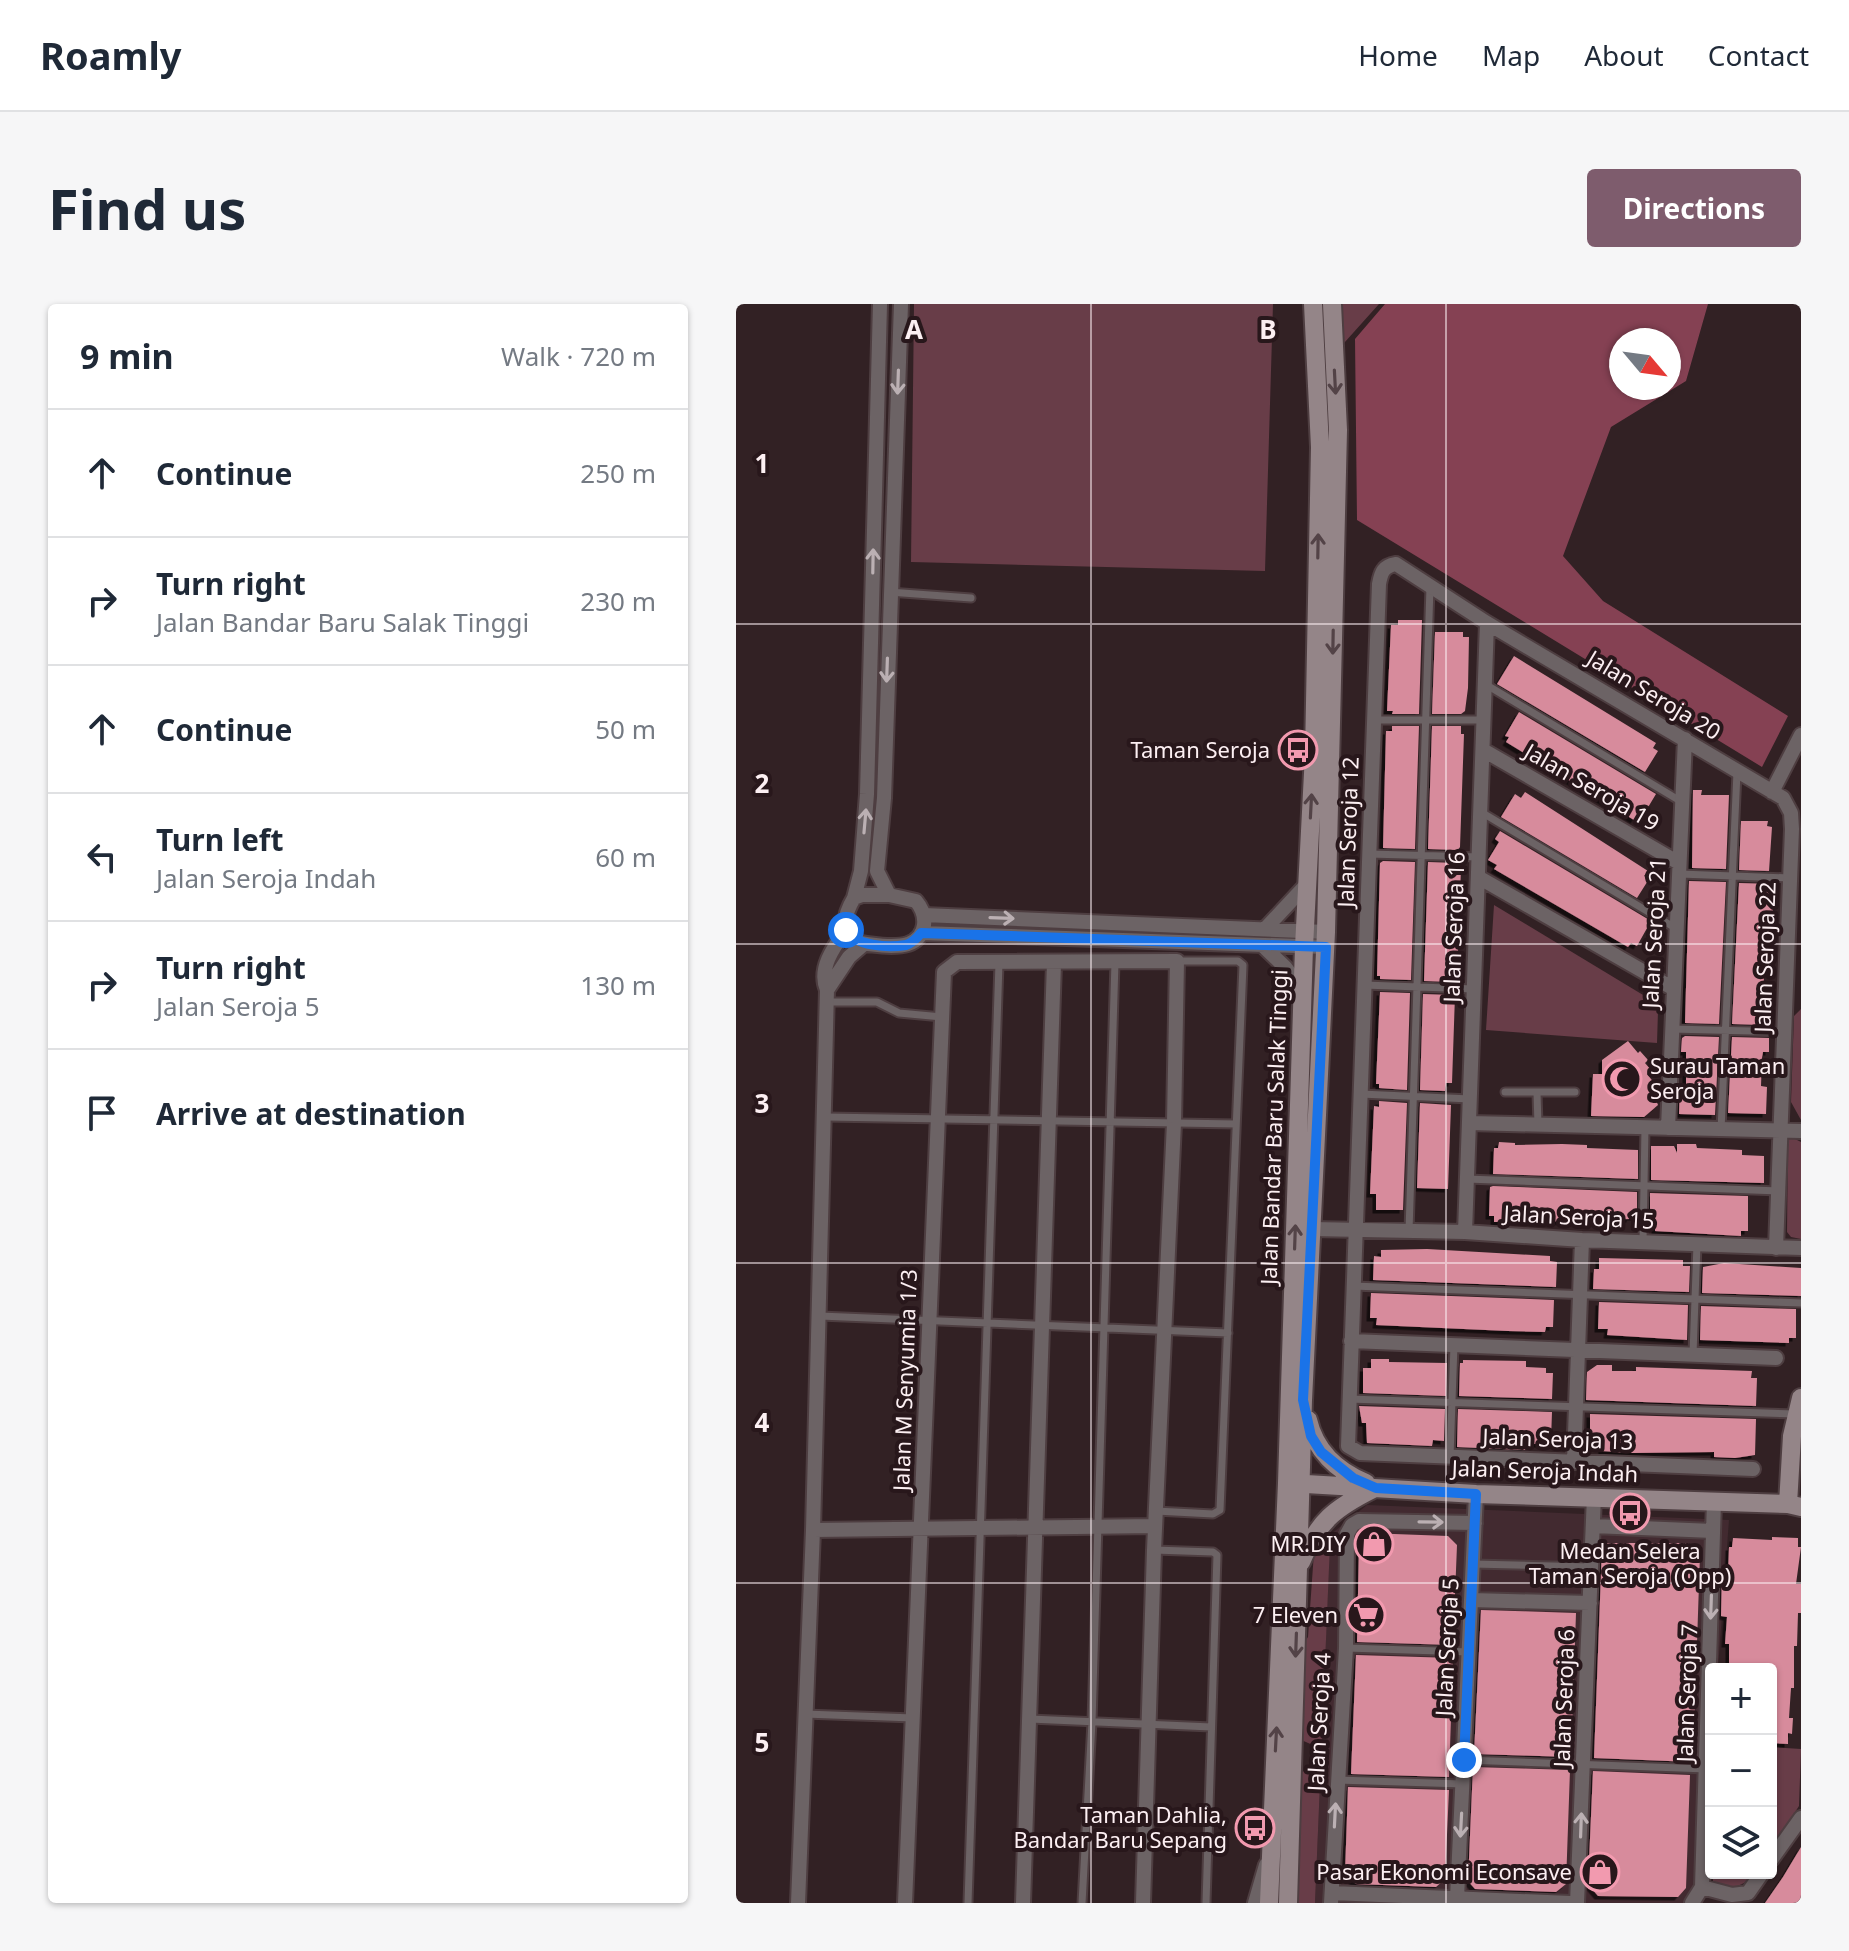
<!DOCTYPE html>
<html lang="en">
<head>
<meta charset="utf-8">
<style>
  :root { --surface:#fff; --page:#f6f6f7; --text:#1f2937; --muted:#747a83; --line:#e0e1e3; --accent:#7e5c6d }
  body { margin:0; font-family:"Noto Sans",sans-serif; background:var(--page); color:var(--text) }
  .controls { position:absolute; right:24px; bottom:24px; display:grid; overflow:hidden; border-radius:8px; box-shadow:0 2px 6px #0004 }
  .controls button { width:72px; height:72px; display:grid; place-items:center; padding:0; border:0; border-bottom:2px solid var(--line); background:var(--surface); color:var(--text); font:40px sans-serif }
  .compass { position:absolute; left:873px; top:24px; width:72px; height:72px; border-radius:50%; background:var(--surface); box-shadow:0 2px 6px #0004; rotate:119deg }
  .stop { position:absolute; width:24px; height:24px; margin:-18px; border:6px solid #1a73e8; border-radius:50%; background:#fff }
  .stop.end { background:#1a73e8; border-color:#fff; box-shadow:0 2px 8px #0008 }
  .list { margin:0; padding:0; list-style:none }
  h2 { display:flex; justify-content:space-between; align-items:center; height:104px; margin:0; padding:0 32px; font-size:34px }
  h2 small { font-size:26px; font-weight:400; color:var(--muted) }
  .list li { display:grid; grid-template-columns:52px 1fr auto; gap:24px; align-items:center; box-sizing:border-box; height:128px; padding:0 32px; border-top:2px solid var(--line) }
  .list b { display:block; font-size:30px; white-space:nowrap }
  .list p { margin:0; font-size:26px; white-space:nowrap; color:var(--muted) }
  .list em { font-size:26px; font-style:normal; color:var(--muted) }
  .icon { flex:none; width:44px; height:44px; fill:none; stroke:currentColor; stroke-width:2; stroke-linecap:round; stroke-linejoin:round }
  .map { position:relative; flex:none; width:1065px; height:1599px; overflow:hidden; border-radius:8px }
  header { display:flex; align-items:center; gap:48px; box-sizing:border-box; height:112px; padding:0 40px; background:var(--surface); border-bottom:2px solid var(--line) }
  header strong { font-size:38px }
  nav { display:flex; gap:44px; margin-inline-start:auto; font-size:28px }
  .intro { display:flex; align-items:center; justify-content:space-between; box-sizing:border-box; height:192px; padding:0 48px }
  h1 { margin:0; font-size:56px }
  .button { padding:20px 36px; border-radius:8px; background:var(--accent); color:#fff; font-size:28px; font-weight:700 }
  main { display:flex; gap:48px; padding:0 48px }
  aside { flex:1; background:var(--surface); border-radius:8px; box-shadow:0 2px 6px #0004 }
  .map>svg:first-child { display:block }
</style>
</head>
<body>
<header>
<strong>Roamly</strong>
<nav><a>Home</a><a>Map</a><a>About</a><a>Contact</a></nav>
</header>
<div class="intro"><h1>Find us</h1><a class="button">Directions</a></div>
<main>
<aside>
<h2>9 min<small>Walk · 720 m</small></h2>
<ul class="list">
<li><svg class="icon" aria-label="ahead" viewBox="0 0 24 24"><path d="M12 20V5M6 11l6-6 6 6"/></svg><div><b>Continue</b></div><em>250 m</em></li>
<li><svg class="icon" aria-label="right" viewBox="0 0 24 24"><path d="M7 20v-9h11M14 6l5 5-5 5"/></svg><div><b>Turn right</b><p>Jalan Bandar Baru Salak Tinggi</p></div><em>230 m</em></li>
<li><svg class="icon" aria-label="ahead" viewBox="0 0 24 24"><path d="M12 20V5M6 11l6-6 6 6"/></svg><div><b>Continue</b></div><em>50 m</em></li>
<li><svg class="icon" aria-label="left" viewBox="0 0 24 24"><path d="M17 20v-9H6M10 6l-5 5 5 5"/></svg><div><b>Turn left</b><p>Jalan Seroja Indah</p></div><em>60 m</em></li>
<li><svg class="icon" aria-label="right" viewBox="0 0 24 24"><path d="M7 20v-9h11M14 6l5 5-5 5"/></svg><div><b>Turn right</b><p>Jalan Seroja 5</p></div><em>130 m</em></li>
<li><svg class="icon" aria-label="arrive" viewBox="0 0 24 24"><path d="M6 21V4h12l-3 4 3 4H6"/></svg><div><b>Arrive at destination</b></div></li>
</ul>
</aside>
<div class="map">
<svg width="1065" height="1599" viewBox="0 0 1065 1599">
  <defs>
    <filter id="shadow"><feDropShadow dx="-3.5" dy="3.5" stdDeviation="0" flood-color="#0009"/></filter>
  </defs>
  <rect width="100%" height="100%" fill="#322124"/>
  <!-- built -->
  <path fill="#422a30" d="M631,1201L993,1216L982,1365H975V1465L965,1599H579L594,1231Z"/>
  <!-- green -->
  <path fill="#683d48" d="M178,0H537L529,267L175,258Z
    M601,0H643L600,48Z
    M758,601L917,697L922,707L921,739L750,726Z
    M1065,705V816L1055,798L1058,712Z
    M1055,833L1065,838V935L1055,933L1051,928L1052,835Z
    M595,1216L579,1599H558L562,1470L579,1462V1442L563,1435L566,1342L572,1333L578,1248Z
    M1035,1443L1065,1445L1063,1502L1035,1545Z
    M977,1569H1018C1006,1585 995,1585 977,1581Z"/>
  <!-- forest -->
  <path fill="#854153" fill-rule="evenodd" d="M649,0H972L950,77L875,123L827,252L867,297L1052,412L1026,463L621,216L619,35ZM885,36H933V84H885Z"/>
  <!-- building -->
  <path fill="#d78b9c" filter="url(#shadow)" d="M662,316H686L683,410H656L657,407H651L655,321H662Z
    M699,328H727V333H733L732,384L729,407L725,410H696Z
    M778,352L920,439L917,444L922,447L909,468L761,380Z
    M783,408L920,490L905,515L901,512L898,516L770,438L773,433L769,432Z
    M656,422H683L679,545L647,544L650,427H656Z
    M696,422H725V430H728L724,543L722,546L692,545Z
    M957,486H966L965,491H993L990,565L956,564Z
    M789,488L912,567L908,572L913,575L901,594L765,513L779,490L785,494Z
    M1005,517H1032L1031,522L1036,523L1033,567L1003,566Z
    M764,527L915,617L901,642L895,639L892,643L758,565L761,561L752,556L763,538L759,535Z
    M647,557L679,558L675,676L644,675V672H641L644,559Z
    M692,558L722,559V563H725L721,677L719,678L688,677Z
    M953,577L990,578L983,720L949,719Z
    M1003,579L1041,580L1040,605H1037L1034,667H1030V671H1028L1027,721L996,720Z
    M644,688L674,689L671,786L643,784V780H640Z
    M687,690L719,691L716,779H710L709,787L684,786Z
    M949,732L983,733L979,811L943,810L944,782H950V748H945L946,734Z
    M996,733L1033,734V748H1027L1026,754L1025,782L1031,783L1030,810L992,809Z
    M892,737L902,749L904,747L912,756L909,759L915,766L911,770L919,780L915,783L922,801L908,813L855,812L857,770H866V756Z
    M643,797L671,799L667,906H640V890H634L638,802L643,803Z
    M684,799L715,801L712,885L681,884Z
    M763,838L779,839V841L826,840L851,841V844L902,846V875L757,870L758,844H762Z
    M941,840H960L961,844L1006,846V851L1028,852V879L915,876V842H938L941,849Z
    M757,882L901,888V913H894V915L846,916V918L774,916V918H758V912H753L754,883Z
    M914,889L1012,892V927H1005V932L919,927V913H914Z
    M691,945L814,952V957L821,958L820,983L637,976L638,952L645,953V946Z
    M863,954L947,956V962H954L953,988L857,985L858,965H863Z
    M988,959L1065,964V992L966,989L967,963Z
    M635,989L818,996L817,1023H810L809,1028L772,1027L640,1021L641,1014H634Z
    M863,998L952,1001L951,1036L871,1031L872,1025H862Z
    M965,1002L1060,1005V1034H1053V1039L964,1036Z
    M635,1055H653V1058L711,1059L710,1092L627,1089V1064H635Z
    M727,1056L790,1057V1063L810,1064V1069H817L816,1095L723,1092L724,1059H727Z
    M861,1061H876V1067H900V1063L1016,1067L1015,1074H1021L1020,1102L850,1096L851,1068Z
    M623,1102L709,1105L708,1137L697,1136L696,1142L631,1139L630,1119H626Z
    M722,1105L816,1108L815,1136H811L810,1140H790L789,1146L721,1143Z
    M854,1110L1020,1115L1019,1151L999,1154L978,1153V1148L896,1149L866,1147L863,1129H854Z
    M631,1229L712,1232L721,1241L717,1341L621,1338L623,1241Z
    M1036,1233L1062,1234V1243H1065L1060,1280H1065V1309H1062L1061,1342H1058V1384H1055L1053,1414H1057L1056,1430L1052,1429V1440L1035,1439V1365H993V1340H989L991,1313L985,1312L986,1271H992L993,1243H996L997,1234L1036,1236Z
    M869,1239H952L964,1250L957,1458L858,1454L866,1243Z
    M745,1306L840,1309L835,1453L738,1450Z
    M620,1351L717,1354L713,1473L615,1470Z
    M737,1463L834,1466L830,1580L820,1588L739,1585L732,1577Z
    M857,1467L954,1471L950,1584L942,1593L862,1592L852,1580Z
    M612,1483L713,1486L709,1575L700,1583L620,1580L609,1570Z
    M1065,1543V1599H1029L1047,1573Z"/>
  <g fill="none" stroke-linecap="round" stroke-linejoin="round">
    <defs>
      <path id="lane" d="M153,288L235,294
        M749,380L946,498
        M638,416H748
        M745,508L941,625
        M633,550L743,553
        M944,570L1054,574
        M628,681L738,685
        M91,698H141L163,709L206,713
        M936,725L1049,728
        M769,788H839
        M801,789L802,821
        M625,790L734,795
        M90,813L500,820
        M985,826L1001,468
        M731,875L1043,887
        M673,927L694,283
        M907,937L909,824
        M617,982L1065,999
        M84,1012L492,1029
        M957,1050L961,940
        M613,1095L1059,1110
        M714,1153L718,1041
        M420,1207L477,1210L484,1206L507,661L502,657H441
        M418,1246L477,1248L481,1251L470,1599
        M737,1260L855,1263
        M611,1344L733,1348
        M69,1410L177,1414
        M294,1415L475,1423
        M728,1456L971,1465
        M601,1476L727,1480
        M232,1599L263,659
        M346,1599L356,1418L379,658"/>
      <path id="street" d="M747,446L943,559
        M1036,488L1065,431
        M742,573L938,685
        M126,591H153L180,597C192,611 192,633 172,640C159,644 134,641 120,638C104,626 109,609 118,594Z
        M153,591L141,567L148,494L165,0
        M118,594L125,567L131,490L144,0
        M188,611L590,628
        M529,625L571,580
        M185,629L590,643
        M526,641L549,663L567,687
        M91,686L113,653L128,640
        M733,819L1065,827
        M932,824L949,435
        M576,925L729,928L846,936L1065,944
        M729,928L751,319
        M615,1037L1040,1054
        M838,1158L846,936
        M1017,1165L624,1149L612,1142L643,280C645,269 647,262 660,260L751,319L1047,494L1055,509L1056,525L1040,944
        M857,1222L977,1227
        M77,1226L419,1222
        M735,1296L854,1299
        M1035,1556L1065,1514
        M966,1583L996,1591L1012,1589L1026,1569
        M596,1589L834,1599
        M721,1594L740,1190
        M62,1599L77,1226L91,686C82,665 97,644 110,626
        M169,1599L208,668L221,658L441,657L438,819L418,1246L407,1599
        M287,1599L318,659
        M519,1599L530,1561
        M595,1599L610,1344L611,1230L616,1221L623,1217L739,1219
        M841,1599L858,1192
        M956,1599L966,1583L978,1197"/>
      <path id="secondary" d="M572,1116C579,1146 601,1167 630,1179
        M553,1179L740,1190L1052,1200L1065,1203
        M1052,1200L1056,1132L1065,1094
        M565,1258C582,1217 599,1204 637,1185
        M533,1599L551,1179L568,643L578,450L584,143L577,0
        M552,1599L567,1096L590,628L602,126L596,0"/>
    </defs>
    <!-- lane casing -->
    <use href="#lane" stroke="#4e3e41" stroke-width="11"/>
    <!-- street casing -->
    <use href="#street" stroke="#4e3e41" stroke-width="18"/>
    <!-- secondary casing -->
    <use href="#secondary" stroke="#4e3e41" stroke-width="22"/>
    <!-- lane -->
    <use href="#lane" stroke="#6c6365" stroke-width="7"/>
    <!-- street -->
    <use href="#street" stroke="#6c6365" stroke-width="14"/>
    <!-- secondary -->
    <use href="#secondary" stroke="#948588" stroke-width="18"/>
  </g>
  <!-- one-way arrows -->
  <defs><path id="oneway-shaft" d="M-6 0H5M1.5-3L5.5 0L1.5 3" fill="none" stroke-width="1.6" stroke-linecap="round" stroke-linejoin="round" transform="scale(2)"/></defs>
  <g stroke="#bbb0b3">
    <use href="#oneway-shaft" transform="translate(162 78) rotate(92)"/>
    <use href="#oneway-shaft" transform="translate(137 257) rotate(-89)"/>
    <use href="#oneway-shaft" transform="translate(151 366) rotate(92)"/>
    <use href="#oneway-shaft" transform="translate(129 517) rotate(-85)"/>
    <use href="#oneway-shaft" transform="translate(266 614) rotate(2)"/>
    <use href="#oneway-shaft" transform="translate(695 1218) rotate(1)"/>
    <use href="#oneway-shaft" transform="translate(975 1303) rotate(92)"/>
    <use href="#oneway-shaft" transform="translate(599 1511) rotate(-87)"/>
    <use href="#oneway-shaft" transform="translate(725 1521) rotate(93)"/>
    <use href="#oneway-shaft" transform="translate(845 1521) rotate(-88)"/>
  </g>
  <g stroke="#534347">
    <use href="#oneway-shaft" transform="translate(599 78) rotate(87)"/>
    <use href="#oneway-shaft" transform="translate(582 242) rotate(-89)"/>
    <use href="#oneway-shaft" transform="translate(597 338) rotate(91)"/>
    <use href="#oneway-shaft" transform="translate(575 502) rotate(-87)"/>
    <use href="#oneway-shaft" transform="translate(559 933) rotate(-88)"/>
    <use href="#oneway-shaft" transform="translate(560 1341) rotate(92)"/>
    <use href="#oneway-shaft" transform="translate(540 1435) rotate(-87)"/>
  </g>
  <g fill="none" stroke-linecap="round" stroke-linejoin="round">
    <!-- route -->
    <path stroke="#1a73e8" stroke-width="10" d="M110,626C119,642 152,644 170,641C176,639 181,634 185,629L590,643L567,1096L575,1132L585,1148L617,1174L640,1184L740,1190L728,1456"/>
  </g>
  <!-- grid -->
  <path fill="none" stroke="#fceff2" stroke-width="2" stroke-opacity="0.55" d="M355,0V1599M710,0V1599M0,320H1065M0,640H1065M0,959H1065M0,1279H1065"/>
  <!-- icons -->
  <defs>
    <symbol id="bus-ring" viewBox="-11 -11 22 22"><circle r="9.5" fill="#28171b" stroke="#f29aaf" stroke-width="1.5"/><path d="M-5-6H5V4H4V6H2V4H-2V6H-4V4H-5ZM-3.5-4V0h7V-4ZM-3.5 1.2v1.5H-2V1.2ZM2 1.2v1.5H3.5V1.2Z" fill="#f29aaf"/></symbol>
    <symbol id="mosque-ring" viewBox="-11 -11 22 22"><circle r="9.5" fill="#28171b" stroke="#f29aaf" stroke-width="1.5"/><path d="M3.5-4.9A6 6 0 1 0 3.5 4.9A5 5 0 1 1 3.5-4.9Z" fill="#f29aaf"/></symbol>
    <symbol id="shop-ring" viewBox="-11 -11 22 22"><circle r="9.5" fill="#28171b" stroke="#f29aaf" stroke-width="1.5"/><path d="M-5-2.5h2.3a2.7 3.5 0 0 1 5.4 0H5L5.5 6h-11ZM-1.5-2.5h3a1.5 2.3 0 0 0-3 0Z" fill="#f29aaf"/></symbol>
    <symbol id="supermarket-ring" viewBox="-11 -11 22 22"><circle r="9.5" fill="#28171b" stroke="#f29aaf" stroke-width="1.5"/><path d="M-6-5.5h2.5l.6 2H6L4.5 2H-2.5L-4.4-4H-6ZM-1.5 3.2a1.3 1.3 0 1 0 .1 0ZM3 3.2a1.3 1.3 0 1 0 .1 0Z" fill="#f29aaf"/></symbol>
  </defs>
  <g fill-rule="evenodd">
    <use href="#bus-ring" x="540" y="424" width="44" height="44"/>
    <use href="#mosque-ring" x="864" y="753" width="44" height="44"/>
    <use href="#bus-ring" x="872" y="1187" width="44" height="44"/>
    <use href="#shop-ring" x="616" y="1218" width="44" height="44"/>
    <use href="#supermarket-ring" x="608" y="1289" width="44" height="44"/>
    <use href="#bus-ring" x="497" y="1502" width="44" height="44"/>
    <use href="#shop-ring" x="842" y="1546" width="44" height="44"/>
  </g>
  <g text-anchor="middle" stroke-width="8" stroke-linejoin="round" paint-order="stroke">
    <!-- street labels -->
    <g font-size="22" fill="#fceff2" stroke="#28171b">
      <text transform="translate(918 391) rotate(31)" y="8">Jalan Seroja 20</text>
      <text transform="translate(856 483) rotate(30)" y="8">Jalan Seroja 19</text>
      <text transform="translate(612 528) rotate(-88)" y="8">Jalan Seroja 12</text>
      <text transform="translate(718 623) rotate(-88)" y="8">Jalan Seroja 16</text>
      <text transform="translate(918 629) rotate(-87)" y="8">Jalan Seroja 21</text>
      <text transform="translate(1029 653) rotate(-88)" y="8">Jalan Seroja 22</text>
      <text transform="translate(538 823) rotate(-88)" y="8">Jalan Bandar Baru Salak Tinggi</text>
      <text transform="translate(843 913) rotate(3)" y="8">Jalan Seroja 15</text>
      <text transform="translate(169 1076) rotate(-88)" y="8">Jalan M Senyumia 1/3</text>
      <text transform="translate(822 1135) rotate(2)" y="8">Jalan Seroja 13</text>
      <text transform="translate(809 1167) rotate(2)" y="8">Jalan Seroja Indah</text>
      <text transform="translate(711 1343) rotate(-87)" y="8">Jalan Seroja 5</text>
      <text transform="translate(951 1389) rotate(-88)" y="8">Jalan Seroja 7</text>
      <text transform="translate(828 1394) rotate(-88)" y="8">Jalan Seroja 6</text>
      <text transform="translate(583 1418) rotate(-87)" y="8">Jalan Seroja 4</text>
    </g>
    <!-- poi labels -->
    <g font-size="22" fill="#fceff2" stroke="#28171b" text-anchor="end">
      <text x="534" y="454">Taman Seroja</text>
      <text x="914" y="770" text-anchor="start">Surau Taman<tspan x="914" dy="25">Seroja</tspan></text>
      <text x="610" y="1248">MR.DIY</text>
      <text x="894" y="1255" text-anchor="middle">Medan Selera<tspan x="894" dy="25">Taman Seroja (Opp)</tspan></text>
      <text x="602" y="1319">7 Eleven</text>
      <text x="491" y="1519">Taman Dahlia,<tspan x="491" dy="25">Bandar Baru Sepang</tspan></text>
      <text x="836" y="1576">Pasar Ekonomi Econsave</text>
    </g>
  </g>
  <g font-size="26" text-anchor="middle" font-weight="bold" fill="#fceff2" stroke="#28171b" stroke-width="8" stroke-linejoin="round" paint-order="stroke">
    <text x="178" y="35">A</text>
    <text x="532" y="35">B</text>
    <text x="26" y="169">1</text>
    <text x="26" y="489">2</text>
    <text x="26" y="809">3</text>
    <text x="26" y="1128">4</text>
    <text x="26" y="1448">5</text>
  </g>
</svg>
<div class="controls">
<button>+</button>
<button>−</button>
<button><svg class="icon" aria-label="layers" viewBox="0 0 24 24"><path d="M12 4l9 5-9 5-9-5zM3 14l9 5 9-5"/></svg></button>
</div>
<svg class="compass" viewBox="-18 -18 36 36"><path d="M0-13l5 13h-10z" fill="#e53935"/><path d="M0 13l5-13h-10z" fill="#747a83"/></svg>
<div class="stop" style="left:110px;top:626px"></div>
<div class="stop end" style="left:728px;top:1456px"></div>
</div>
</main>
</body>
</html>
